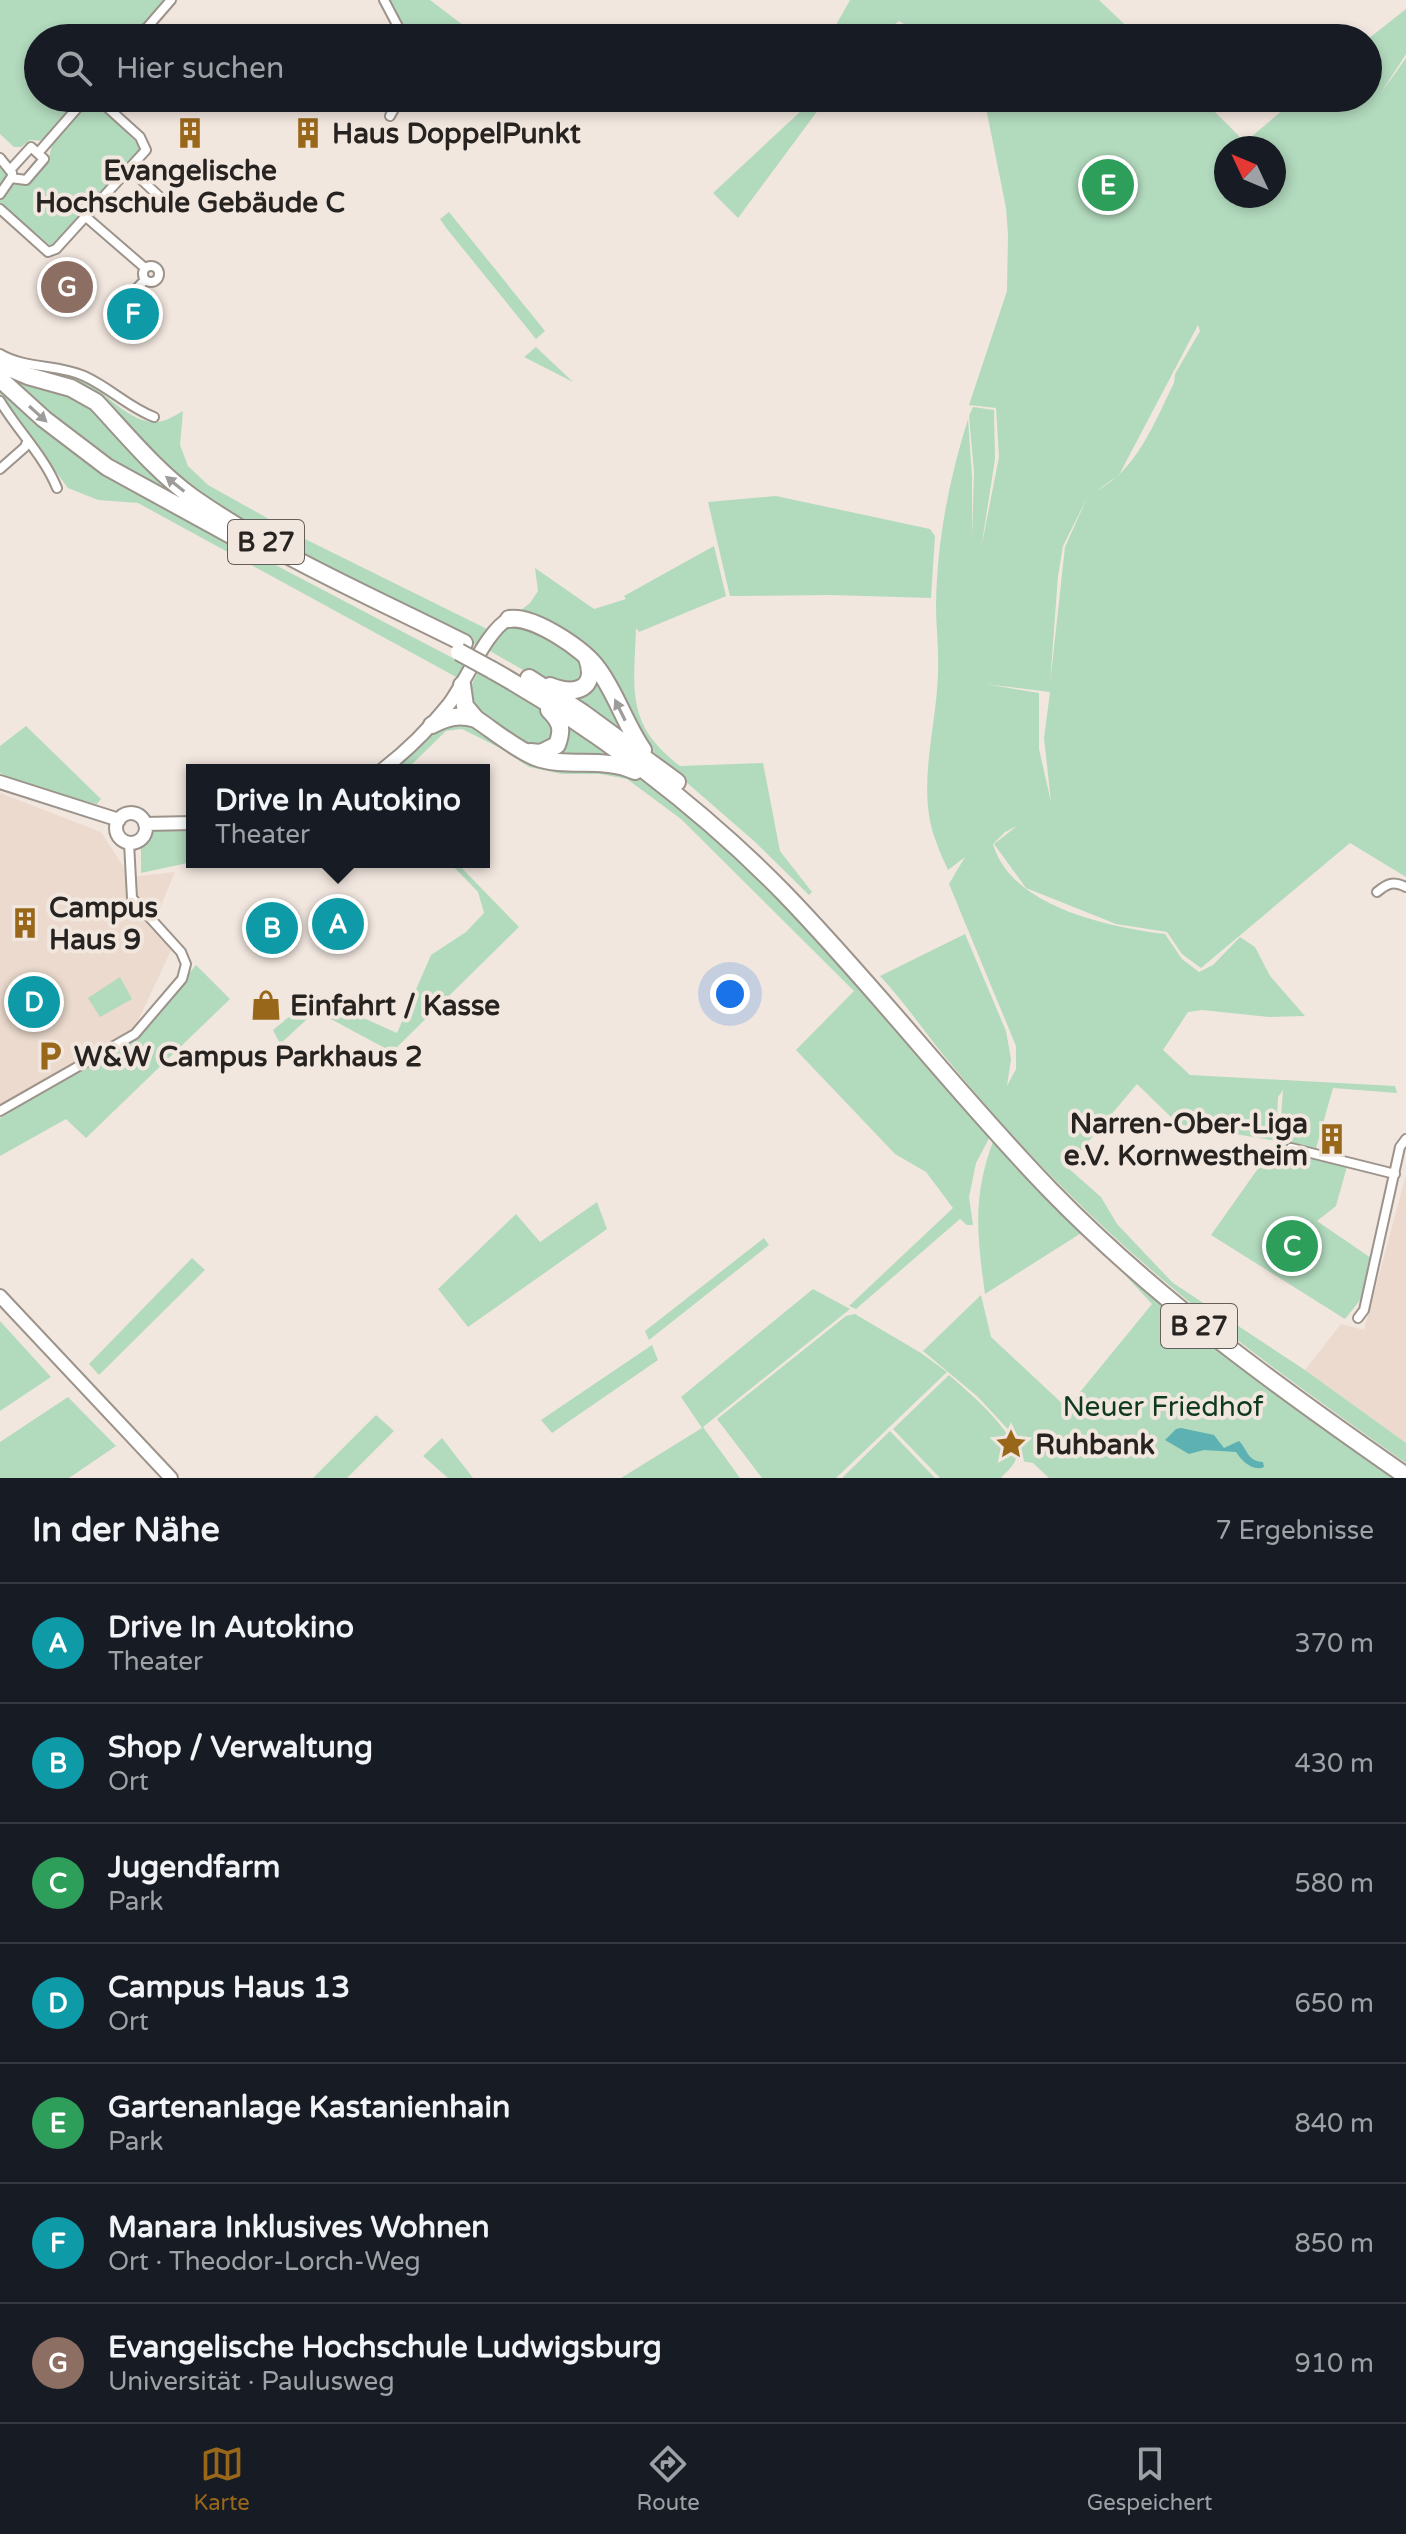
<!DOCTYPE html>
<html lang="de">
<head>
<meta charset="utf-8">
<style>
  :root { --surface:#171b24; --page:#20242c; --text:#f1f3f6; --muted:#9ea1a6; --line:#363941; --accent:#98671a }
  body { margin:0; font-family:"Varela Round",sans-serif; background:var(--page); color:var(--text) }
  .compass { position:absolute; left:1214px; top:136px; width:72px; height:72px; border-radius:50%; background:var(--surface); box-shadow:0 4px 12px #0003; rotate:314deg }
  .you { position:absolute; left:730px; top:994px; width:28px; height:28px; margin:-20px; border:6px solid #fff; border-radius:50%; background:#1a73e8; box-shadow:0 0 0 12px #1a73e833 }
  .badge { display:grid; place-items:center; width:52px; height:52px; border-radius:50%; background:var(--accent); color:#fff; font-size:26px; font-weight:700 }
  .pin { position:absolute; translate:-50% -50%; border:4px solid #fff; box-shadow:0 2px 8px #0006 }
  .popup { position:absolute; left:186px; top:764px; width:304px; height:104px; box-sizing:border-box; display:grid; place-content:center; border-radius:0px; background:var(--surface); filter:drop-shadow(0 2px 6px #0005); font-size:26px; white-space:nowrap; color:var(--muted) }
  .popup b { font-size:30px; color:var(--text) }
  .popup::after { content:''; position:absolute; left:50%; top:100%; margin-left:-16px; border:16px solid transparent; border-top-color:var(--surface) }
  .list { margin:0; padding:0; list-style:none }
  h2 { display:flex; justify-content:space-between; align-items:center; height:104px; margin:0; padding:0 32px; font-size:34px }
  h2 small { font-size:26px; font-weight:400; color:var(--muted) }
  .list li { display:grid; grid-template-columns:52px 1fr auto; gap:24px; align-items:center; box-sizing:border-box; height:120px; padding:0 32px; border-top:2px solid var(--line) }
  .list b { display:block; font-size:30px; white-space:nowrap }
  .list p { margin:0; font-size:26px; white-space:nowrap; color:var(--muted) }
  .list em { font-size:26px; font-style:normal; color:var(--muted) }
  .icon { flex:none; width:44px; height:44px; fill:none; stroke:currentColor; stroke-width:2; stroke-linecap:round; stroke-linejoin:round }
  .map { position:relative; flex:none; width:1406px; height:1478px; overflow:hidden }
  .search { position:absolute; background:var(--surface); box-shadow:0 4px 12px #0003; left:24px; right:24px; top:24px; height:88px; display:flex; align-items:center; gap:20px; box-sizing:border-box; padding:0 28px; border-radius:44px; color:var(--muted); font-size:30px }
  .sheet { height:944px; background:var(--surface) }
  nav { display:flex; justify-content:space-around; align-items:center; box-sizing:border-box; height:112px; border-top:2px solid var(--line); background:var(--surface); font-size:22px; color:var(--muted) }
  nav a { display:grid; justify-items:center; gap:4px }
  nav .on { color:var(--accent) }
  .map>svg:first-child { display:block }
</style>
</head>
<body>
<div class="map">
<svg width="1406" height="1478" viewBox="0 0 1406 1478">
  <rect width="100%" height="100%" fill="#f2e7df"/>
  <!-- built -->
  <path fill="#ebdacd" d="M0,793L101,832L130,877L175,872L155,920L176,940L133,1031L0,1108Z
    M1406,1175V1443L1305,1370L1341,1324L1364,1330Z"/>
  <!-- green -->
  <path fill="#b2dabd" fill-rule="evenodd" d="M0,0H171L138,38H38V98H84L46,141L30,140L21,147H14L0,134Z
    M388,0H430L480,38H407Z
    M850,0H1099L1139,38H926L899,21L879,38H837L832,32Z
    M1406,9V54L1379,96L1406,58V877L1350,843L1201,968L1182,954L1167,932L1116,924L1026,888L994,844L1017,826L1005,832L993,844C1011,907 1109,927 1165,934L1182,959L1199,972L1213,965L1240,937L1255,947L1270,976L1305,1016L1269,1017L1202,1010L1188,1012L1163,1050L1190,1075L1395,1086L1397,1093L1333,1088L1315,1152L1279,1143L1283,1090L1278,1097L1276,1141L1183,1125L1173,1119L1137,1084L1067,1167L1101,1197L1117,1224L1173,1283L1305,1370L1406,1443V1463C1284,1377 1167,1293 1062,1187C1025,1150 989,1111 956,1070C929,1039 908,1006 880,976L965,934L1006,1031L1011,1059L1007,1086L1016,1069V1046L949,884L965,857L948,870C943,859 938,848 934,836C917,784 937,725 938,672C939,650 936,627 936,605C937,541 949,479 968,419L972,476V537L974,472L969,416L973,407L994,410L995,459L981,549L999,457L996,408L969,405L1007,291L1008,234L1006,208L984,98H1201L1245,142L1297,98H1368V39ZM1226,148H1274V196H1226ZM1198,325L1200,331L1175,374L1174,383C1154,423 1137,470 1096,491L1119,475ZM1088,496L1065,547L1050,684L1058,576L1063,546ZM985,684L1050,692L1044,738L1051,802L1039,749V693Z
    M815,98H827L738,218L713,193Z
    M92,99L142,148L51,246L0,203V158L29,183L48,161L52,145Z
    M449,212L545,331L536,339L447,229L440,219Z
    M536,347L573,382L524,357Z
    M11,366C28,369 64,371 79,377C103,389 125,420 153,422C164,423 174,416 183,411L180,445L188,466L208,485L303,538L487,629L478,646L267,539L198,497L98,398Z
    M0,370L51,386L94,408L228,529L81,443Z
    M0,388L127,487L466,665L458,678L138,503L98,500L68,488L7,406L0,395Z
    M776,496L930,529L935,536L931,598L831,595L730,596L708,502Z
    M714,546L726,596L639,632L636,628C634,690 625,724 680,766L763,763L780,851L812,892L809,895L754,841L662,761L640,737L605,671L516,614L530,603L538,591L535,568L594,609L626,599L624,596Z
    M515,622L530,626L583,660L587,672L577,686L537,678L490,651L499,633Z
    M478,672L548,714L558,731L553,743L540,749L525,746L472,706L469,690Z
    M598,675L626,733L613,729L569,699Z
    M454,716L526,752L631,769L728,839L994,1129L976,1163L969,1197L973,1225H967L960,1219L856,1309L849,1306L953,1208L926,1172L895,1154L796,1050L854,991L681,819L627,779L600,774H562L529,767L500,748L462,729L446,731L406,770H382Z
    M26,726L101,799L97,804L31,788L0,773V746Z
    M565,726L580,730L628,764L551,756Z
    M192,826V862L141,873V844L152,827Z
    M449,862H456L519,927L392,1052L316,1011L280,1044L273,1030L314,996L397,1033L431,955L466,932L484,913L478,892Z
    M196,965L230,999L86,1138L66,1119L0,1156V1118L137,1036Z
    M120,977L132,999L100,1017L88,998Z
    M994,1139L1086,1230L985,1294C977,1235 972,1196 994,1139Z
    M1276,1143L1348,1163L1336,1206L1317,1221L1371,1258L1361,1299L1345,1319L1211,1235Z
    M597,1202L607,1229L468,1327L438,1289L516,1214L540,1242Z
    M1091,1230L1406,1478H1049L1033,1463L1021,1461L1015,1437L978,1397L923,1351L981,1295L991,1337L1067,1408L1152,1304L1112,1261Z
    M764,1238L769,1245L649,1340L645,1331Z
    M192,1258L205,1270L99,1375L89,1364Z
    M813,1289L850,1309L703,1427L740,1478H621L702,1428L681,1397Z
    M855,1314L921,1353L947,1372L836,1478H762L717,1419L846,1316Z
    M0,1321L51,1377L0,1411Z
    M652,1345L658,1360L552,1433L541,1420Z
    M949,1375C966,1390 1019,1434 1016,1458C1015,1465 1006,1472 1001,1478H940L893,1429Z
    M68,1397L116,1446L69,1478H0V1442Z
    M376,1415L394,1431L347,1478H313Z
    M890,1431L935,1478H842Z
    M442,1438L473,1478H448L423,1456Z"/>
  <!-- water -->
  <path fill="#5db1b2" d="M1181,1428L1214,1435L1224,1448L1239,1441C1248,1450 1247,1461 1263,1462L1264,1467C1253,1472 1242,1461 1236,1452L1204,1450L1189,1454L1165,1440L1176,1429Z"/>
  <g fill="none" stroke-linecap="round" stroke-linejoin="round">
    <defs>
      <path id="street" d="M384,0L404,38
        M146,28L156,38
        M138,38L171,0
        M189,104L192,98
        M390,116L400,98
        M38,153L86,98
        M0,158L12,173
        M129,168L163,200
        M10,170L31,147L44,159L26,180L11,178
        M0,194L11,178
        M0,209L48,252L56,249L146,150L140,137L97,98
        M86,217L145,268
        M143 274a8 8 0 1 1 16 0a8 8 0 1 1-16 0Z
        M114,311L145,280
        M0,354C25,369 58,364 84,376C109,387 128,407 154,417
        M0,401C18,431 44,456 57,488
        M0,469L25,447L27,442
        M1377,892C1388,883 1393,881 1406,887
        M0,1111L135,1034L182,979L186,964L181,952L132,898L129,843
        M1291,1148L1395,1174
        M1358,1318L1364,1310L1400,1147L1406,1139"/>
      <path id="secondary" d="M382,770C407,751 429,729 449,704C465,683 488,628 509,619
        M0,782L119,820
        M116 828a15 15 0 1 1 30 0a15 15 0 1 1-30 0Z
        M145,824L192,823
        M0,1296L171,1478"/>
      <path id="highway" d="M0,364L28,376L71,388L96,402C127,435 156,471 192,497C276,556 373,597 464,643
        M0,379L44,419L107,467L251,546
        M509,619C533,615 584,649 598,669C616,693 625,724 643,750
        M492,670C597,729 700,807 784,893C877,989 958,1095 1051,1191C1158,1301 1281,1389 1406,1476
        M529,678L583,713L677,782
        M462,685L465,706L476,719
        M550,686C576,696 598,689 587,658
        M432,725C447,717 459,714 476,719C494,731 514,748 535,757C567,769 603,756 635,771
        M530,752L541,753L557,745C563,729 561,722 549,710"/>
    </defs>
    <!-- street casing -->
    <use href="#street" stroke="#9c938b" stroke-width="12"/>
    <!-- secondary casing -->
    <use href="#secondary" stroke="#9c938b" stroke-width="16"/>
    <!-- highway casing -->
    <use href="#highway" stroke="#9c938b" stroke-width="20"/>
    <!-- street -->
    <use href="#street" stroke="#fff" stroke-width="8"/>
    <!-- secondary -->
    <use href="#secondary" stroke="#fff" stroke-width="12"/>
    <!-- highway -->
    <use href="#highway" stroke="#fff" stroke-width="16"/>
    <defs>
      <path id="highway-bridge" d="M459,652L492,670"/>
    </defs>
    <!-- highway-bridge casing -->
    <use href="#highway-bridge" stroke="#9c938b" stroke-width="20" stroke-linecap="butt"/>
    <!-- highway-bridge -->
    <use href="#highway-bridge" stroke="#fff" stroke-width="16"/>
  </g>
  <!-- one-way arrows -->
  <defs><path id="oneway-solid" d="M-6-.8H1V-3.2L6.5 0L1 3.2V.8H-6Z" transform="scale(2)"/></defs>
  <g fill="#9e9c9b">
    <use href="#oneway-solid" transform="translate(38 414) rotate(42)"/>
    <use href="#oneway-solid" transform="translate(175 484) rotate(-141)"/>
    <use href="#oneway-solid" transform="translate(620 710) rotate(-116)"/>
  </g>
  <!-- icons -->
  <defs>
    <symbol id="building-bare" viewBox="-9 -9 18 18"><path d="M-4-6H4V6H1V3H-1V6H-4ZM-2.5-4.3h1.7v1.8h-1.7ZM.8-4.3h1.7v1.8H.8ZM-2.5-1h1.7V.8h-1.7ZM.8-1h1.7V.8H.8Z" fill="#98671a" stroke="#f2e7df" stroke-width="2.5" paint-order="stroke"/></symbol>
    <symbol id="shop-bare" viewBox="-9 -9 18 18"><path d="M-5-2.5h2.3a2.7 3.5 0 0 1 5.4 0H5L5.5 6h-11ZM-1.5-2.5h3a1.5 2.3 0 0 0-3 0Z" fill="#98671a" stroke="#f2e7df" stroke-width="2.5" paint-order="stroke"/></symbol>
    <symbol id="parking-bare" viewBox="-9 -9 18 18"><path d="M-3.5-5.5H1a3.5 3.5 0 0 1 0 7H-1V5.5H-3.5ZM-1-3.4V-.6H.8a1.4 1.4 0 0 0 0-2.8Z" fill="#98671a" stroke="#f2e7df" stroke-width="2.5" paint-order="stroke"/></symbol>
    <symbol id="sight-bare" viewBox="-9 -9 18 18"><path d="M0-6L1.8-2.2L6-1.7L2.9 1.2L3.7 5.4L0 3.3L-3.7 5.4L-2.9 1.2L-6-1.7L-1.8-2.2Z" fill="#98671a" stroke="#f2e7df" stroke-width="2.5" paint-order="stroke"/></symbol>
  </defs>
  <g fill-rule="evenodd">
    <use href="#building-bare" x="168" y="111" width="44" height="44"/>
    <use href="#building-bare" x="286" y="111" width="44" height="44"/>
    <use href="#building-bare" x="3" y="901" width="44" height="44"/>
    <use href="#shop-bare" x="244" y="983" width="44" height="44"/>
    <use href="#parking-bare" x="28" y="1034" width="44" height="44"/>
    <use href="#building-bare" x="1310" y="1117" width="44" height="44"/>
    <use href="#sight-bare" x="989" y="1422" width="44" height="44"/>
  </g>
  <g text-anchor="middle" stroke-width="8" stroke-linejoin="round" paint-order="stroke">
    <!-- shield labels -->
    <g fill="#f2e7df" stroke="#645e5a" stroke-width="2">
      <rect x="228" y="520" width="76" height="44" rx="6"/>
      <rect x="1161" y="1304" width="76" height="44" rx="6"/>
    </g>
    <g font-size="26" font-weight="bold" fill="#272321">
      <text x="266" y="551">B 27</text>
      <text x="1199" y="1335">B 27</text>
    </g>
    <!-- poi labels -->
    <g font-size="28" font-weight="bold" fill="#272321" stroke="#f2e7df" text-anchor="start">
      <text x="332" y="143">Haus DoppelPunkt</text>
      <text x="190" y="180" text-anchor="middle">Evangelische<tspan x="190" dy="32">Hochschule Gebäude C</tspan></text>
      <text x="49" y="917">Campus<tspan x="49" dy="32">Haus 9</tspan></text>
      <text x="290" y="1015">Einfahrt / Kasse</text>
      <text x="74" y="1066">W&amp;W Campus Parkhaus 2</text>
      <text x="1308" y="1133" text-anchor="end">Narren-Ober-Liga<tspan x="1308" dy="32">e.V. Kornwestheim</tspan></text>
      <text x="1035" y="1454">Ruhbank</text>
    </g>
    <!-- park labels -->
    <g font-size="28" fill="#0e3a20" stroke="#f2e7df">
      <text x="1163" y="1416">Neuer Friedhof</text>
    </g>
  </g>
</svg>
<svg class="compass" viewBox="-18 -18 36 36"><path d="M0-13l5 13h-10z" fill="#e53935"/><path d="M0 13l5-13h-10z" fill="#9ea1a6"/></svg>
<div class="you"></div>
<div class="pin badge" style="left:338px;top:924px;background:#0f9aa8">A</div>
<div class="popup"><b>Drive In Autokino</b>Theater</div>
<div class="pin badge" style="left:272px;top:928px;background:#0f9aa8">B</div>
<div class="pin badge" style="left:1292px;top:1246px;background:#2e9e5b">C</div>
<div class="pin badge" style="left:34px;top:1002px;background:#0f9aa8">D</div>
<div class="pin badge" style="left:1108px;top:185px;background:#2e9e5b">E</div>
<div class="pin badge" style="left:133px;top:314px;background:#0f9aa8">F</div>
<div class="pin badge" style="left:67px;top:287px;background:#8d6e63">G</div>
<div class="search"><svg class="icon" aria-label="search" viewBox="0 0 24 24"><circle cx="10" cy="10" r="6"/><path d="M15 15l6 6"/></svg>Hier suchen</div>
</div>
<section class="sheet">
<h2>In der Nähe<small>7 Ergebnisse</small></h2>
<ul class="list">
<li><span class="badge" style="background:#0f9aa8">A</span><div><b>Drive In Autokino</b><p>Theater</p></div><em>370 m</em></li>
<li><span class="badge" style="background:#0f9aa8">B</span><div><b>Shop / Verwaltung</b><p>Ort</p></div><em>430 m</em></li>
<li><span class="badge" style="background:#2e9e5b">C</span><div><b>Jugendfarm</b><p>Park</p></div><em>580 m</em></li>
<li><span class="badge" style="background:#0f9aa8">D</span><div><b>Campus Haus 13</b><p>Ort</p></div><em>650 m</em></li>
<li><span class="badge" style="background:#2e9e5b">E</span><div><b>Gartenanlage Kastanienhain</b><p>Park</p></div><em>840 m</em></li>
<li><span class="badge" style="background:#0f9aa8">F</span><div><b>Manara Inklusives Wohnen</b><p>Ort · Theodor-Lorch-Weg</p></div><em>850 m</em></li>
<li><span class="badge" style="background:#8d6e63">G</span><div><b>Evangelische Hochschule Ludwigsburg</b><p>Universität · Paulusweg</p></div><em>910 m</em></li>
</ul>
</section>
<nav>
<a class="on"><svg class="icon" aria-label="map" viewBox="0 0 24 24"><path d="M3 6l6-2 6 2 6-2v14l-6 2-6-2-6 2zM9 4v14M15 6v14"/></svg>Karte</a>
<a><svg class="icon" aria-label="directions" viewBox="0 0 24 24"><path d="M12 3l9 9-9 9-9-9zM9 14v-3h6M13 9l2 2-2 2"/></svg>Route</a>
<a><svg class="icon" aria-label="saved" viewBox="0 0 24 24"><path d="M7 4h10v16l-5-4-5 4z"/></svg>Gespeichert</a>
</nav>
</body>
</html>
